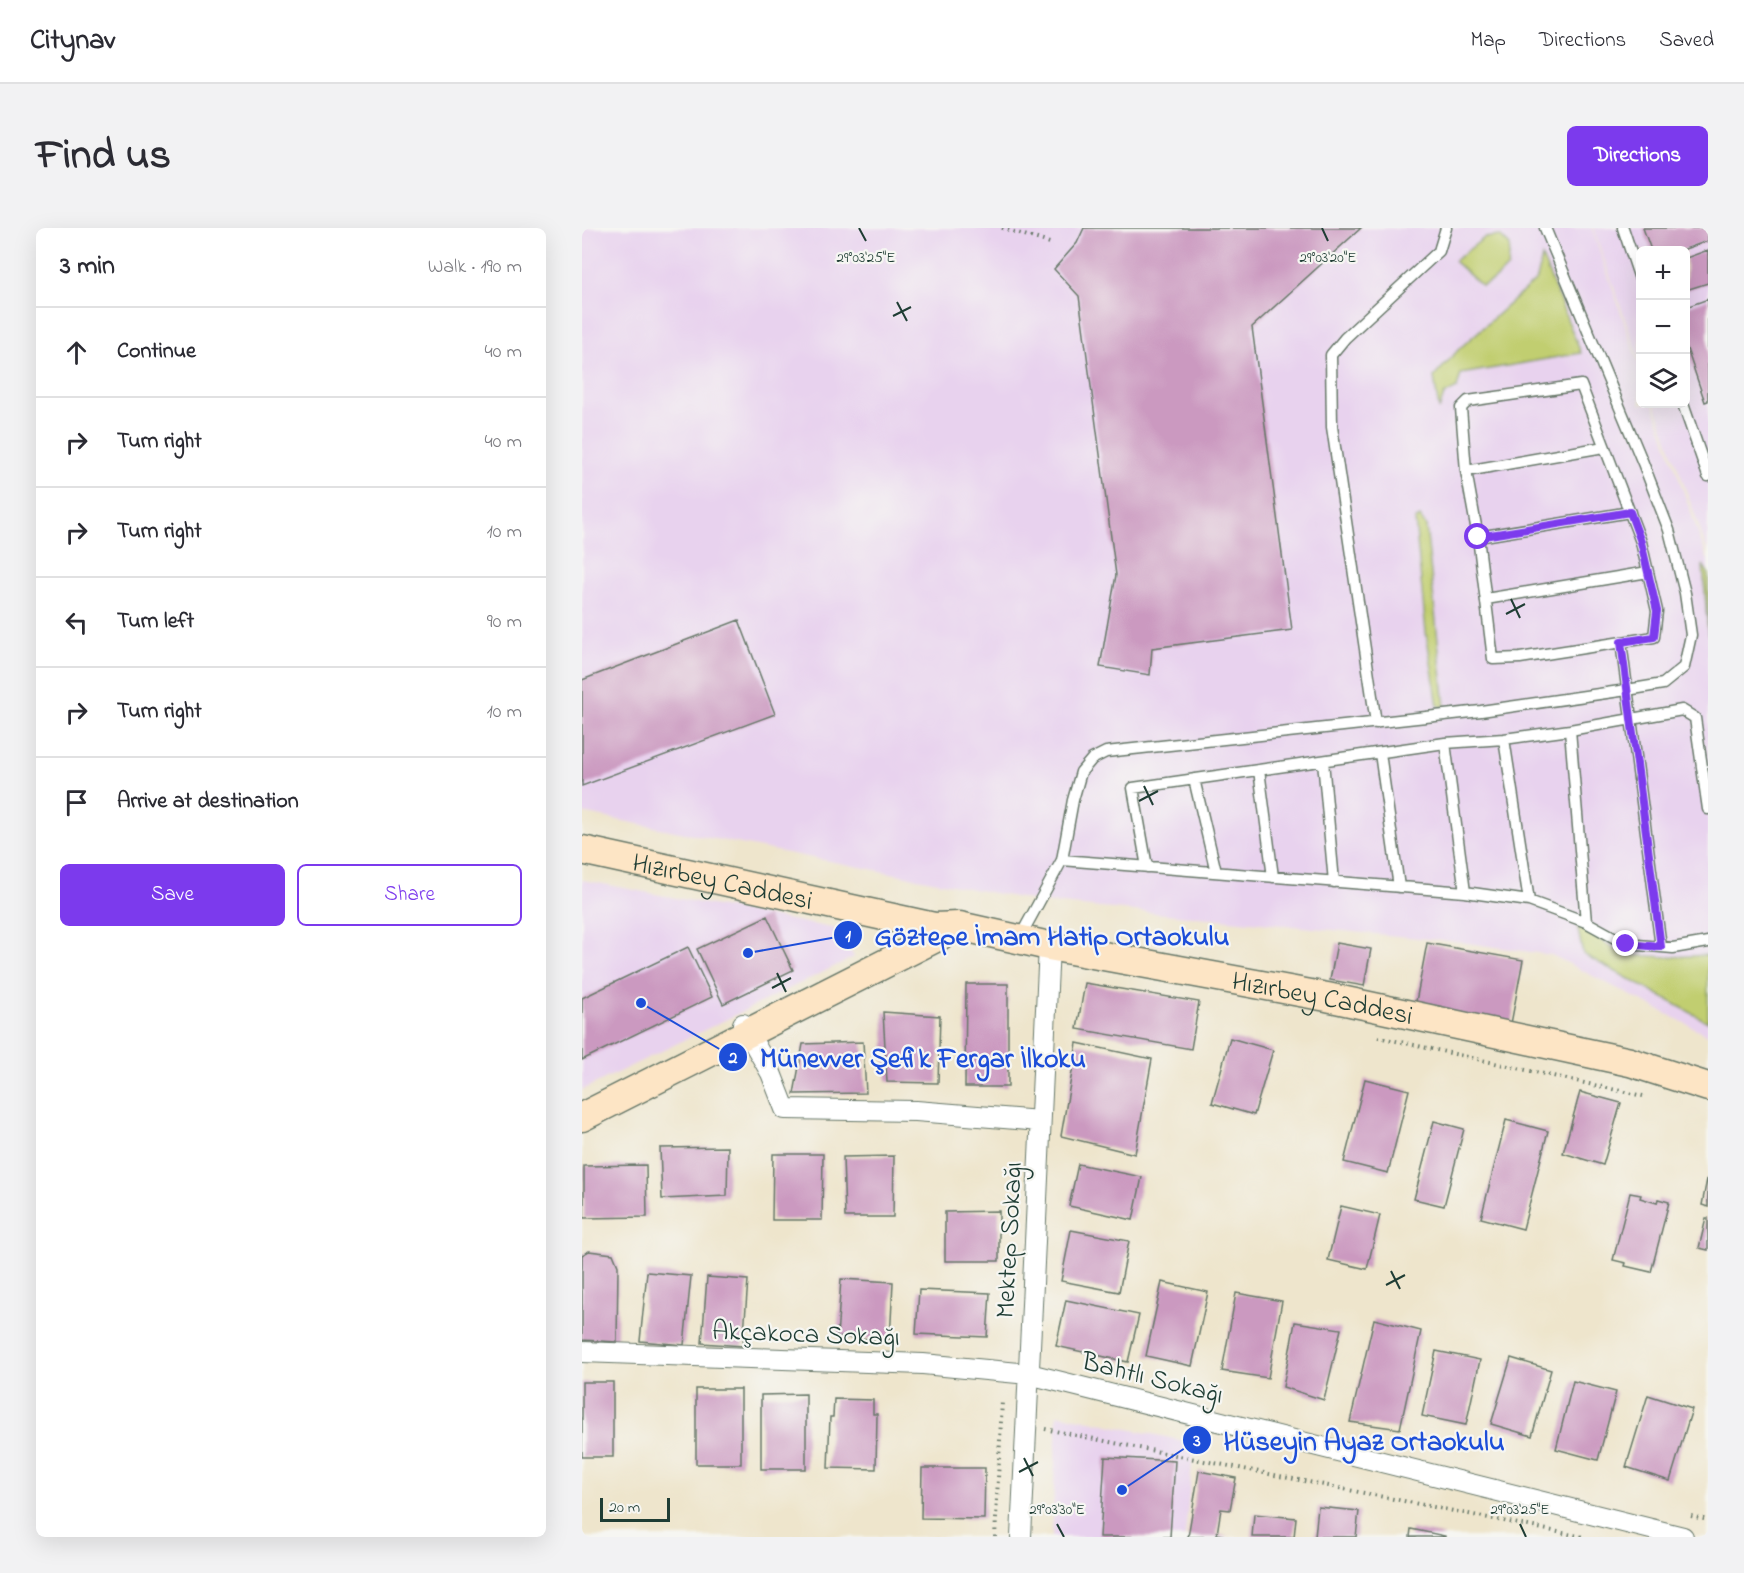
<!DOCTYPE html>
<html lang="en">
<head>
<meta charset="utf-8">
<style>
  :root { --surface:#fff; --page:#f2f2f3; --text:#2b2b33; --muted:#7c7c81; --line:#e1e1e2; --accent:#7c3aed }
  body { margin:0; font-family:"Indie Flower",sans-serif; background:var(--page); color:var(--text) }
  .controls { position:absolute; right:18px; top:18px; display:grid; overflow:hidden; border-radius:9px; box-shadow:0 6px 24px #0002 }
  .controls button { width:54px; height:54px; display:grid; place-items:center; padding:0; border:0; border-bottom:2px solid var(--line); background:var(--surface); color:var(--text); font:30px sans-serif }
  .scale { position:absolute; left:18px; bottom:15px; width:70px; box-sizing:border-box; padding-left:6px; border:3px solid #1f3d34; border-top:0; font-size:16px; line-height:21px; white-space:nowrap; color:#1f3d34; -webkit-text-stroke:4px #f6f6f2; paint-order:stroke }
  .stop { position:absolute; width:18px; height:18px; margin:-14px; border:4px solid #7c3aed; border-radius:50%; background:#fff }
  .stop.end { background:#7c3aed; border-color:#fff; box-shadow:0 2px 6px #0008 }
  .list { margin:0; padding:0; list-style:none }
  h2 { display:flex; justify-content:space-between; align-items:center; height:78px; margin:0; padding:0 24px; font-size:26px }
  h2 small { font-size:20px; font-weight:400; color:var(--muted) }
  .list li { display:grid; grid-template-columns:39px 1fr auto; gap:18px; align-items:center; box-sizing:border-box; height:90px; padding:0 24px; border-top:2px solid var(--line) }
  .list b { display:block; font-size:22px; white-space:nowrap }
  .list em { font-size:20px; font-style:normal; color:var(--muted) }
  .actions { display:flex; gap:12px; padding:18px 24px }
  .actions a { flex:1; padding:14px 0; border:2px solid var(--accent); border-radius:9px; text-align:center; font-size:21px; color:var(--accent) }
  .actions .main { background:var(--accent); color:#fff }
  .icon { flex:none; width:33px; height:33px; fill:none; stroke:currentColor; stroke-width:2; stroke-linecap:round; stroke-linejoin:round }
  .map { position:relative; flex:none; width:1126px; height:1309px; overflow:hidden; border-radius:9px }
  header { display:flex; align-items:center; gap:36px; box-sizing:border-box; height:84px; padding:0 30px; background:var(--surface); border-bottom:2px solid var(--line) }
  header strong { font-size:28px }
  nav { display:flex; gap:33px; margin-inline-start:auto; font-size:21px }
  .intro { display:flex; align-items:center; justify-content:space-between; box-sizing:border-box; height:144px; padding:0 36px }
  h1 { margin:0; font-size:42px }
  .button { padding:15px 27px; border-radius:9px; background:var(--accent); color:#fff; font-size:21px; font-weight:700 }
  main { display:flex; gap:36px; padding:0 36px }
  aside { flex:1; background:var(--surface); border-radius:9px; box-shadow:0 6px 24px #0002 }
  .map>svg:first-child { display:block }
</style>
</head>
<body>
<header>
<strong>Citynav</strong>
<nav><a>Map</a><a>Directions</a><a>Saved</a></nav>
</header>
<div class="intro"><h1>Find us</h1><a class="button">Directions</a></div>
<main>
<aside>
<h2>3 min<small>Walk · 190 m</small></h2>
<ul class="list">
<li><svg class="icon" aria-label="ahead" viewBox="0 0 24 24"><path d="M12 20V5M6 11l6-6 6 6"/></svg><div><b>Continue</b></div><em>40 m</em></li>
<li><svg class="icon" aria-label="right" viewBox="0 0 24 24"><path d="M7 20v-9h11M14 6l5 5-5 5"/></svg><div><b>Turn right</b></div><em>40 m</em></li>
<li><svg class="icon" aria-label="right" viewBox="0 0 24 24"><path d="M7 20v-9h11M14 6l5 5-5 5"/></svg><div><b>Turn right</b></div><em>10 m</em></li>
<li><svg class="icon" aria-label="left" viewBox="0 0 24 24"><path d="M17 20v-9H6M10 6l-5 5 5 5"/></svg><div><b>Turn left</b></div><em>90 m</em></li>
<li><svg class="icon" aria-label="right" viewBox="0 0 24 24"><path d="M7 20v-9h11M14 6l5 5-5 5"/></svg><div><b>Turn right</b></div><em>10 m</em></li>
<li><svg class="icon" aria-label="arrive" viewBox="0 0 24 24"><path d="M6 21V4h12l-3 4 3 4H6"/></svg><div><b>Arrive at destination</b></div></li>
</ul>
<div class="actions"><a class="main">Save</a><a>Share</a></div>
</aside>
<div class="map">
<svg width="1126" height="1309" viewBox="0 0 1126 1309">
  <rect width="100%" height="100%" fill="#f6f6f2"/>
  <filter id="ink" filterUnits="userSpaceOnUse"><feTurbulence type="fractalNoise" baseFrequency=".0167" numOctaves="2"/><feDisplacementMap in="SourceGraphic" scale="12" xChannelSelector="R" yChannelSelector="G"/><feConvolveMatrix kernelMatrix="1 2 1 2 8 2 1 2 1" color-interpolation-filters="sRGB"/></filter>
  <filter id="wash" filterUnits="userSpaceOnUse"><feTurbulence type="fractalNoise" baseFrequency=".008" numOctaves="4" result="noise"/><feDisplacementMap in="SourceGraphic" scale="24" xChannelSelector="R" yChannelSelector="G"/><feGaussianBlur stdDeviation="1.35" result="paint"/><feColorMatrix in="noise" values="0 0 0 0 0 0 0 0 0 0 0 0 0 0 0 0 0 1.4 0 .05"/><feComposite in="paint" operator="in"/></filter>
  <g filter="url(#wash)">
    <rect width="100%" height="100%" fill="#eee5cc"/>
    <!-- built -->
    <path fill="#e8d2ee" d="M0,0H1010L1058,140V176H1071L1126,333V807L970,727L878,714L458,674L0,585Z
      M1011,0H1126V324L1073,176H1104V22H1058V134Z
      M0,652L255,701L272,729L0,862Z
      M475,1186L612,1215L603,1309H470Z"/>
    <!-- green -->
    <path fill="#c1ce70" stroke="#708652" stroke-width="1.5" d="M918,8L928,18L926,39L915,50L900,58L872,33L902,10Z
      M960,29L999,125L879,146L875,160L862,167L857,182L852,149L877,121L955,51Z
      M838,289L844,298L863,479L856,478L844,404L833,292Z
      M1121,337L1126,345V407Z
      M995,697L1042,727L1088,729L1126,727V794L1001,726Z"/>
    <g id="blocks">
      <!-- building -->
      <path fill="#cb99c0" d="M502,0H779L670,99L710,402L570,420L568,447L518,439L534,347L497,68L472,41L495,15Z
        M1061,0H1126V13L1100,22H1069Z
        M1126,22V55L1104,62V30Z
        M1126,71V173L1123,174L1104,118V79Z
        M157,392L193,486L0,558V452Z
        M185,688L211,742L141,776L115,721Z
        M755,715L789,721L782,758L748,752Z
        M845,715L941,732L929,796L833,779Z
        M106,719L130,769L0,832V770Z
        M503,755L617,774L609,821L495,801Z
        M384,756H426V859H383Z
        M301,784L358,788L356,855L305,854Z
        M648,810L691,822L672,887L630,875Z
        M281,814L284,865L212,866L221,816Z
        M495,815L570,831L553,926L479,908Z
        M783,851L827,862L806,945L762,934Z
        M998,864L1039,875L1021,937L981,925Z
        M924,892L966,903L941,1001L899,990Z
        M852,893L882,901L862,978L832,971Z
        M146,919L145,968L80,971L78,920Z
        M191,926H241L240,992H190Z
        M312,928L311,989H263L261,929Z
        M496,936L560,949L551,992L487,978Z
        M64,937L65,989L2,990V938Z
        M1125,951H1126V979L1120,977Z
        M1048,965L1059,967L1058,970L1075,975L1076,971L1087,974L1069,1044L1043,1038L1044,1035L1031,1032Z
        M759,978L798,987L785,1041L746,1032Z
        M417,983V1033H363V984Z
        M1124,990H1126V1022L1117,1020Z
        M489,1002L547,1013L537,1064L479,1053Z
        M7,1023L31,1026L36,1038L35,1114L0,1112V1027Z
        M65,1044L109,1048L102,1117L58,1113Z
        M125,1049L166,1052L161,1118L120,1115Z
        M259,1051L311,1054L308,1112L255,1109Z
        M580,1054L626,1064L610,1138L564,1128Z
        M337,1062L408,1065L405,1109L334,1106Z
        M654,1065L700,1073L686,1150L640,1143Z
        M484,1072L557,1087L546,1134L474,1118Z
        M792,1091L839,1103L818,1201L768,1194Z
        M713,1094L759,1101L742,1172L701,1159Z
        M854,1123L898,1132L884,1197L840,1188Z
        M929,1130L969,1142L950,1208L909,1196Z
        M991,1153L1034,1164L1016,1232L974,1221Z
        M0,1154H31V1229H0Z
        M114,1161H159V1236H114Z
        M224,1166V1241H179V1167Z
        M1066,1167L1110,1181L1088,1253L1044,1239Z
        M252,1171L291,1172V1186H295L294,1241L246,1240L248,1189H251Z
        M523,1229L593,1233L588,1309H518Z
        M340,1240H403L402,1291L339,1290Z
        M617,1243L654,1250L648,1282L639,1281L635,1306L647,1309H606Z
        M736,1279L777,1283L774,1309H733Z
        M672,1286L714,1290L712,1309H670Z
        M829,1301L863,1308V1309H828Z"/>
    </g>
  </g>
  <g filter="url(#ink)">
    <use href="#blocks" fill-opacity="0" stroke="#677869" stroke-width="1.5"/>
    <g fill="none" stroke-linecap="round" stroke-linejoin="round">
      <defs>
        <path id="lane" d="M1041,0L1058,51
          M999,157L1059,314L1075,383L1072,409L938,430L911,431L896,309L884,243L879,180L886,173Z
          M1101,176L1126,248
          M884,243L1022,219
          M896,309L1048,284
          M904,371L1066,344
          M1039,414L1079,719
          M794,495L750,199L749,127L763,110L857,23L864,0
          M988,502L1004,694
          M922,511L947,673
          M863,515L883,664
          M798,525L817,659
          M741,533L752,654
          M677,542L691,649
          M612,551L634,644
          M480,632L883,664L947,673L1004,694L1044,716L1091,720L1126,714
          M565,639L551,560L863,515L922,511L988,502L1100,482L1113,490L1126,581
          M438,709L480,632L491,572L499,544L510,531L524,524L899,483L1045,462L1081,456L1102,439L1109,407L1103,365L1087,302L1061,235L963,0"/>
        <path id="street" d="M161,796L189,845L203,881L334,883L458,893
          M0,1124L341,1136L447,1146L1101,1309
          M439,1309L467,718"/>
        <g id="secondary">
          <path id="s1" d="M0,622L352,699L377,698L467,718L745,769L1048,834L1126,859"/>
          <path d="M0,889L375,699"/>
        </g>
      </defs>
      <!-- lane casing -->
      <use href="#lane" stroke="#677869" stroke-width="13"/>
      <!-- street casing -->
      <use href="#street" stroke="#677869" stroke-width="22"/>
      <!-- secondary casing -->
      <use href="#secondary" stroke="#677869" stroke-width="31"/>
      <!-- path -->
      <path stroke="#677869" stroke-width="4" stroke-dasharray="1.5 4.5" stroke-linecap="butt" d="M420,0L471,16
        M796,809L1061,868
        M463,1201L1001,1309
        M1109,1288L1126,1292
        M413,1309L420,1173"/>
      <!-- lane -->
      <use href="#lane" stroke="#fff" stroke-width="10"/>
      <!-- street -->
      <use href="#street" stroke="#fff" stroke-width="20"/>
      <!-- secondary -->
      <use href="#secondary" stroke="#fde5c5" stroke-width="28"/>
    </g>
  </g>
  <g fill="none" stroke-linecap="round" stroke-linejoin="round" filter="url(#ink)">
    <!-- route -->
    <path stroke="#7c3aed" stroke-width="8" d="M896,309L1048,284L1059,314L1075,383L1072,409L1039,414L1079,719L1044,716"/>
  </g>
  <!-- ticks -->
  <path fill="none" stroke="#1f3d34" stroke-width="2" d="M277,0L284,13M740,0L746,13M315,74L325,93M311,88L329,79M929,371L938,390M924,386L943,376M562,558L571,577M557,573L576,563M195,745L204,764M190,760L209,750M809,1043L818,1061M804,1057L823,1047M442,1230L451,1248M437,1244L456,1234M475,1296L482,1309M938,1296L944,1309"/>
  <g text-anchor="middle" stroke-width="4.5" stroke-linejoin="round" paint-order="stroke">
    <!-- street labels -->
    <g font-size="27" fill="#1f3d34" stroke="#f6f6f2">
      <text dy="9" stroke="none"><textPath href="#s1" startOffset="144">Hızırbey Caddesi</textPath></text>
      <text dy="9" stroke="none"><textPath href="#s1" startOffset="756">Hızırbey Caddesi</textPath></text>
      <text transform="translate(426 1012) rotate(-87)" y="9">Mektep Sokağı</text>
      <text transform="translate(224 1105) rotate(2)" y="9">Akçakoca Sokağı</text>
      <text transform="translate(571 1149) rotate(14)" y="9">Bahtlı Sokağı</text>
    </g>
  </g>
  <g font-size="15" text-anchor="middle" fill="#1f3d34" stroke="#f6f6f2" stroke-width="4.5" stroke-linejoin="round" paint-order="stroke">
    <text x="284" y="34">29°03'25"E</text>
    <text x="746" y="34">29°03'20"E</text>
    <text x="475" y="1286">29°03'30"E</text>
    <text x="938" y="1286">29°03'25"E</text>
  </g>
  <!-- callouts -->
  <path fill="none" stroke="#1d4ed8" stroke-width="2" d="M166 725L266 707M59 775L151 829M540 1262L615 1212"/>
  <g fill="#1d4ed8" stroke="#f6f6f2" stroke-width="2">
    <circle cx="166" cy="725" r="6"/>
    <circle cx="59" cy="775" r="6"/>
    <circle cx="540" cy="1262" r="6"/>
    <circle cx="266" cy="707" r="15"/>
    <circle cx="151" cy="829" r="15"/>
    <circle cx="615" cy="1212" r="15"/>
  </g>
  <g font-size="18" text-anchor="middle" font-weight="bold" fill="#fff">
    <text x="266" y="713">1</text>
    <text x="151" y="835">2</text>
    <text x="615" y="1218">3</text>
  </g>
  <g font-size="28" text-anchor="middle" font-weight="bold" fill="#1d4ed8" stroke="#f6f6f2" stroke-width="4.5" stroke-linejoin="round" paint-order="stroke">
    <text x="470" y="717">Göztepe İmam Hatip Ortaokulu</text>
    <text x="341" y="839">Münevver Şefik Fergar İlkoku</text>
    <text x="782" y="1222">Hüseyin Ayaz Ortaokulu</text>
  </g>
</svg>
<div class="controls">
<button>+</button>
<button>−</button>
<button><svg class="icon" aria-label="layers" viewBox="0 0 24 24"><path d="M12 4l9 5-9 5-9-5zM3 14l9 5 9-5"/></svg></button>
</div>
<div class="scale">20 m</div>
<div class="stop" style="left:896px;top:309px"></div>
<div class="stop end" style="left:1044px;top:716px"></div>
</div>
</main>
</body>
</html>
